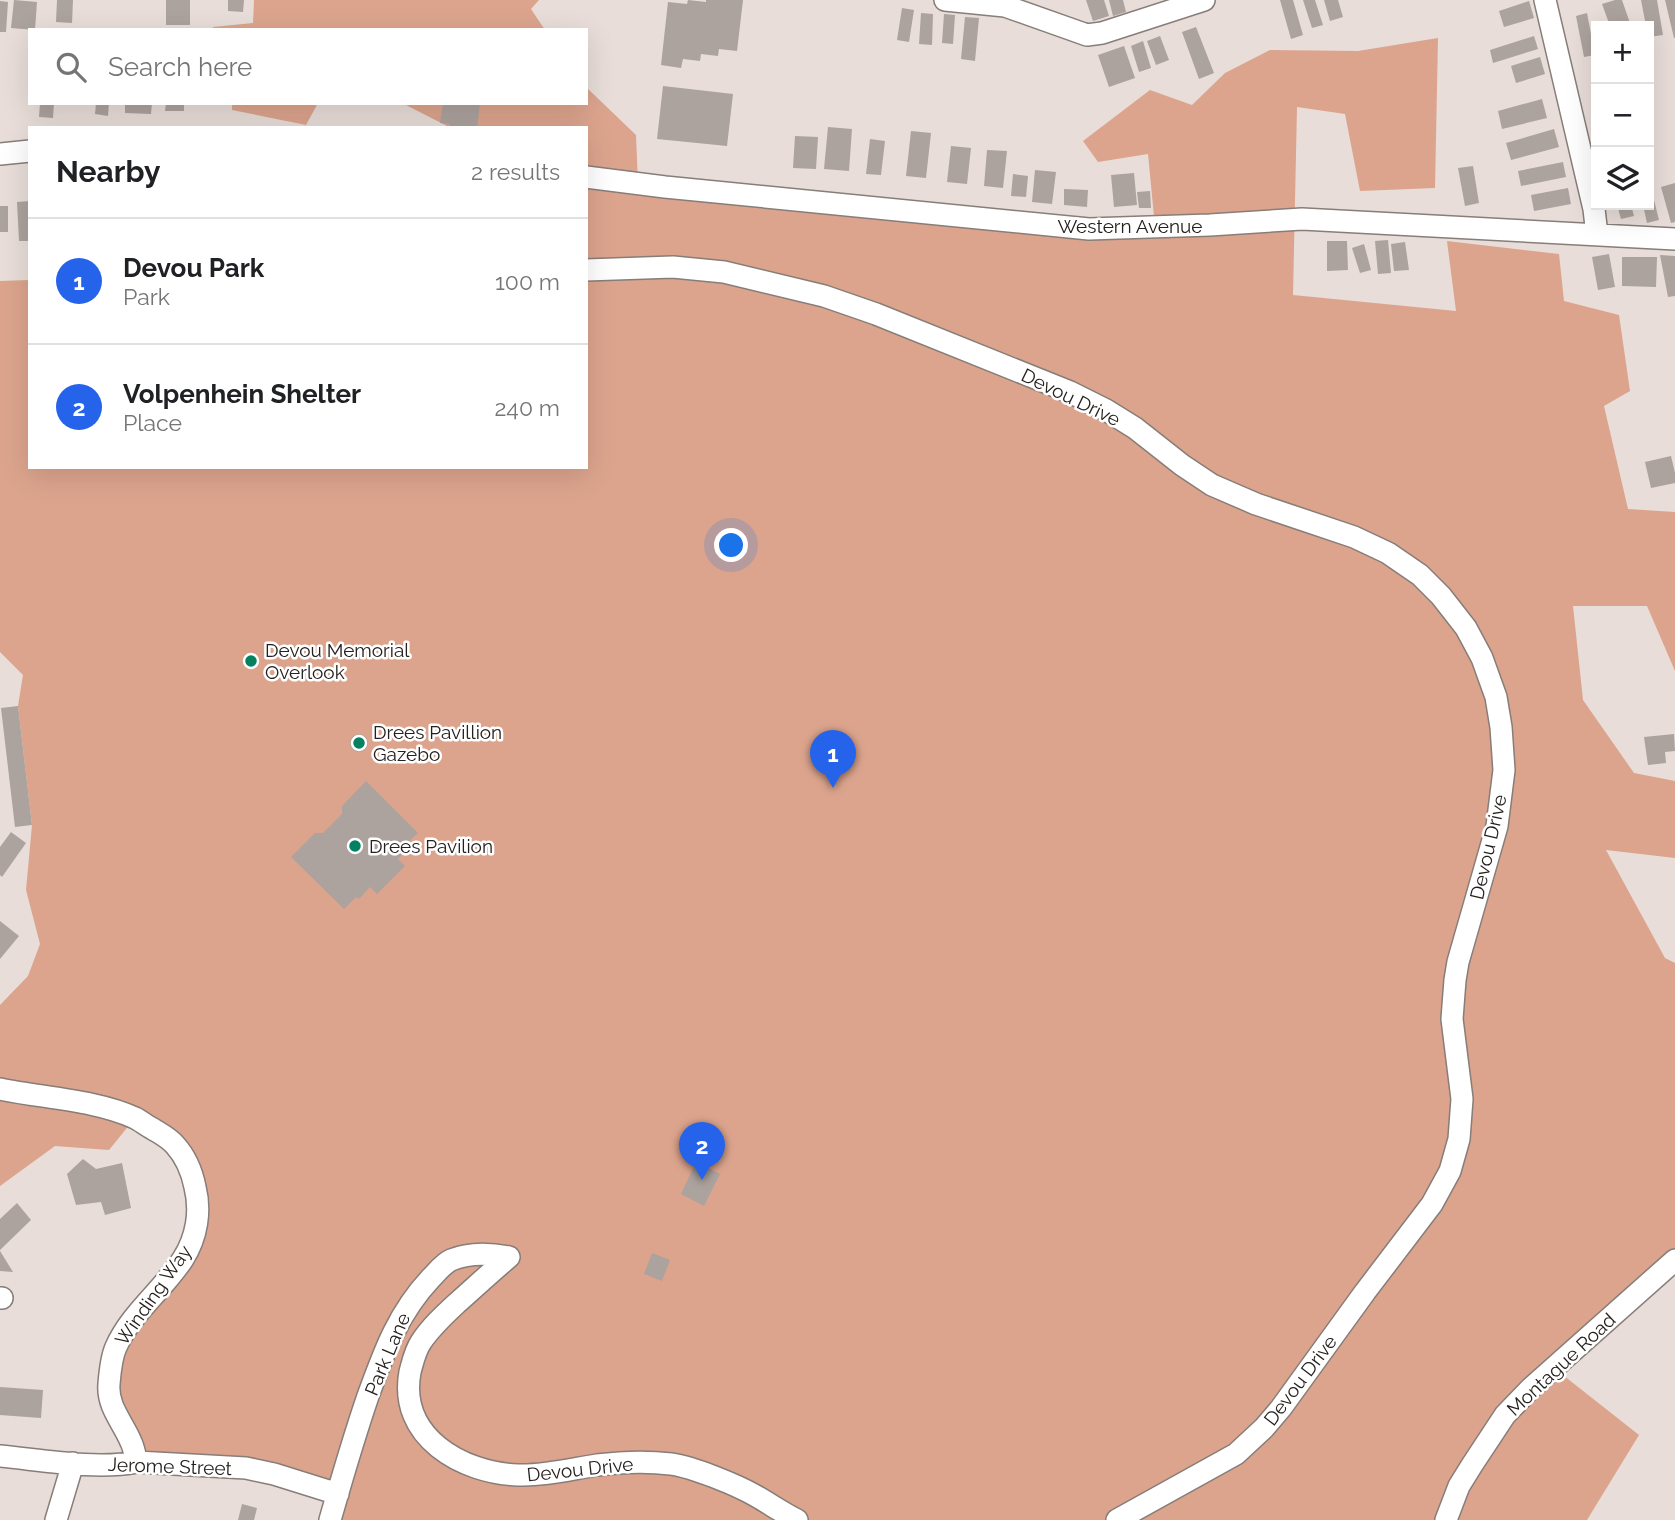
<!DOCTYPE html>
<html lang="en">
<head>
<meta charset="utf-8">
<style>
  :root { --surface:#fff; --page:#f2f2f2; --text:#202124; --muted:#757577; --line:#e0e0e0; --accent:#2563eb }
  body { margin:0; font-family:Raleway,sans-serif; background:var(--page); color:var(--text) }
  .controls { position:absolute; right:21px; top:21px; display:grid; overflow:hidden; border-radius:0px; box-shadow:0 7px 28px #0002 }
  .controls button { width:63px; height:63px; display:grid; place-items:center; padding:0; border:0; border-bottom:2px solid var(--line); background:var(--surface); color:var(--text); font:35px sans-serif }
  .you { position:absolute; left:732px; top:546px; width:24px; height:24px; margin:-18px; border:5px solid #fff; border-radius:50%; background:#1a73e8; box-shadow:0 0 0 10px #1a73e833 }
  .badge { display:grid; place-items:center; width:46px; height:46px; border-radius:50%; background:var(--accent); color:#fff; font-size:23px; font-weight:700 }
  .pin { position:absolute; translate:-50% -58px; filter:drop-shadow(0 2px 4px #0008) }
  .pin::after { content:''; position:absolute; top:37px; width:24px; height:21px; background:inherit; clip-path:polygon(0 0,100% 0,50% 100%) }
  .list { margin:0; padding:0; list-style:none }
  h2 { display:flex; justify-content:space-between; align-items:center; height:91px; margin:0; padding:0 28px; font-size:30px }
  h2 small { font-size:23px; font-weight:400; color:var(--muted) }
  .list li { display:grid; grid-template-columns:46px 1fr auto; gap:21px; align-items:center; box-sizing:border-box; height:126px; padding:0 28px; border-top:2px solid var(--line) }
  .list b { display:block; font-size:26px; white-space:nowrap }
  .list p { margin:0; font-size:23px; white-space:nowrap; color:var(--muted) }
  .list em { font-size:23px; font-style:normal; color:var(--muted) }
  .icon { flex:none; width:38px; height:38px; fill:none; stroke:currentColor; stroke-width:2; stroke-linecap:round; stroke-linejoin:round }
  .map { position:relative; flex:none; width:1675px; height:1520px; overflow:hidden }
  .search { position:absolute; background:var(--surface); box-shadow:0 7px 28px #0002; left:28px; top:28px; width:560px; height:77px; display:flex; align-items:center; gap:18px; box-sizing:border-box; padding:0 24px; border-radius:0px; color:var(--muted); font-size:26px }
  .panel { position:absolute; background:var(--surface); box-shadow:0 7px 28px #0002; left:28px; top:126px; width:560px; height:343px; border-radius:0px }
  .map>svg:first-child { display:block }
</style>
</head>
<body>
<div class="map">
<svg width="1675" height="1520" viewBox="0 0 1675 1520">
  <rect width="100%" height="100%" fill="#e8ddd8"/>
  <!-- green -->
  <path fill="#dca48d" d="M254,0H539L531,9L545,30H213V27L253,23Z
    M1438,38L1435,188L1360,191L1345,114L1297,107L1293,295L1456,311L1447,241L1559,254L1564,301L1619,315L1630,391L1604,406L1628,509L1675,512V671L1647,606H1573L1583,700L1634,773L1675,781V858L1606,850L1665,958L1675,963V1260L1554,1368L1639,1435L1587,1520H330L337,1494L320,1489L137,1462L115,1414L113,1356L184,1257L192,1174L135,1118L109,1150L55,1146L0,1186V1005L28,976L40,944L26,890L32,825L18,706L23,675L0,652V281L29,280L30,467H586V128H465L447,126L402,103H586V87L636,135L638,183L1155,227L1148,154L1098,162L1083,141L1150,90L1192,105L1225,73L1270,50L1358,51Z
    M232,103H318L306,125L232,110Z"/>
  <!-- building -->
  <path fill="#aca29e" d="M14,0L37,2L35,30L11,28Z
    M57,0H73L72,23L56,22Z
    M166,0H190V25H166Z
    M228,0H244L243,12L228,11Z
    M688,0L706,2V0H743L737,51L719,49L718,56L701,54L700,61L683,59L681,68L661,65L668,2L687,4Z
    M1086,0H1104L1109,16L1093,21Z
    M1109,0H1123L1126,12L1113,16Z
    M1280,0H1293L1303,35L1291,39Z
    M1303,0H1315L1323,25L1312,28Z
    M1324,0H1338L1343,17L1330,21Z
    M1615,0H1622L1631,26H1610L1602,4Z
    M1641,0H1657L1663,35L1649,37V26H1646Z
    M1665,0H1675V38H1674Z
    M0,1L8,2L6,32H0Z
    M1529,1L1534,18L1504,27L1499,11Z
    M902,8L914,10L909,42L897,40Z
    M921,13L933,14L932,45L919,44Z
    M1587,13L1595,55L1584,57L1576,16Z
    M944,14L955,15L953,44L942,43Z
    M965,17L979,18L975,61L961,59Z
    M1196,27L1214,73L1199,79L1182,32Z
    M1160,36L1169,60L1156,65L1147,41Z
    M1534,36L1538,49L1493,63L1490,50Z
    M1143,41L1151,68L1139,72L1131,46Z
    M1124,46L1135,78L1109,87L1098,55Z
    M1540,57L1545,74L1516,83L1511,66Z
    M663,86L733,94L727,146L657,139Z
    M1542,99L1547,118L1502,129L1498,111Z
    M40,103H54L53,118L39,117Z
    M96,103H109L108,116L95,114Z
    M125,103H152L151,114L125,113Z
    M166,103H184V111H165Z
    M443,103H480L477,128H450V124L440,123Z
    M828,127L852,129L849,171L824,169Z
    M1554,129L1559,147L1511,160L1506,143Z
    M911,131L931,133L926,178L906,176Z
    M795,136L818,137L816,169L793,168Z
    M870,139L885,141L881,175L866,174Z
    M951,146L971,148L967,184L947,182Z
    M987,150L1007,151L1003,188L984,186Z
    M1563,162L1566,177L1521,186L1518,171Z
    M1473,166L1479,203L1465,206L1458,168Z
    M1035,170L1056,172L1052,204L1032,202Z
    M1134,173L1137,205L1114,207L1111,175Z
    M1013,174L1028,176L1026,197L1011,196Z
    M1649,180L1659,220L1647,223L1643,205H1649Z
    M1675,183V222L1671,223L1661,187Z
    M1568,188L1571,204L1534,211L1531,195Z
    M1064,189L1088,190L1087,207L1064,205Z
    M1150,191L1151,208H1139L1137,192Z
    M30,201V241H19L17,202Z
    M1617,205H1631L1634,216L1621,219Z
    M0,206H8V232H0Z
    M1388,240L1391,273L1378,274L1375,241Z
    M1327,241H1347L1348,270L1327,271Z
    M1405,242L1409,270L1394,271L1391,244Z
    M1364,244L1371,270L1360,273L1352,248Z
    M1609,254L1615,287L1598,290L1592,257Z
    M1660,255L1675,256V296L1668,297Z
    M1622,257H1657L1656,287L1622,286Z
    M1671,456L1675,473V483L1651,488L1645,462Z
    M18,706L32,825L15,827L1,708Z
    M350 743a9 9 0 1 1 18 0a9 9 0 1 1-18 0Z
    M1674,734L1675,751L1665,752L1666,763L1648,765L1644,737Z
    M366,781L418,833L406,844L409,847L398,859L405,866L377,894L370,887L359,899L356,897L344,909L291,857L315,833H323L342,814V806Z
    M11,832L26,843L2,877L0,875V847Z
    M0,921L19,936L0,959Z
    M83,1159L96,1169L122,1163L131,1208L105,1215L101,1202L76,1205L67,1174Z
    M696,1162L720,1174L704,1206L681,1194Z
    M17,1203L31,1220L0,1250V1219Z
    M0,1251L13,1272L0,1271Z
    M652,1253L670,1260L662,1281L644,1274Z
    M0,1387L43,1390L41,1418L0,1415Z
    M242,1504L257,1508L254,1520H238Z"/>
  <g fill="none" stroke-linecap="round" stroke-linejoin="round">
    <defs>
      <path id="minor" d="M945,0L1005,6L1087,35L1102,33L1204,0
        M1545,0L1594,209L1597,235
        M0,154L30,151
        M586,177L665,187L1089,229L1210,225L1302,219L1675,239
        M586,270L673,267L724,272L824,296L876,314L1070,392L1106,410L1135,428L1182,465L1212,485L1256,504L1354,537L1388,553L1420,575L1441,596L1466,628L1482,658L1496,697L1501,727L1504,770L1497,826L1458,962L1455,980L1452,1019L1462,1099L1459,1139L1450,1171L1432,1204L1365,1292L1281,1408L1264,1428L1236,1454L1117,1520
        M0,1089C43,1098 96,1100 135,1118C141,1121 147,1126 153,1129C161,1134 169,1138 175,1145C185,1156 192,1172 195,1187C201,1211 197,1237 183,1259C163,1290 131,1313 116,1347C111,1358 110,1372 109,1384C107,1407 123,1422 131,1442C134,1448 135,1456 137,1462
        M509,1257C491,1272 474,1288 457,1303C444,1315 431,1327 421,1342C415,1351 413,1361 410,1372C398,1437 462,1473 518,1475C544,1476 571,1469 597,1465C621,1462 647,1461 671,1464C693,1467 737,1485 756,1496C770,1504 783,1513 797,1520
        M0,1298H2
        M0,1456C42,1460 96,1470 137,1462L246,1468L274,1474L338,1494
        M56,1520L73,1463
        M330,1520C342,1478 354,1437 368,1396C384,1352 398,1313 431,1278C437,1272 443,1264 451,1260C470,1252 489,1253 509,1257
        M1446,1520L1459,1486L1472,1465L1505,1415L1531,1388L1675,1260"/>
    </defs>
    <!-- minor casing -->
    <use href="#minor" stroke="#877d79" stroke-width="24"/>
    <!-- minor -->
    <use href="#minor" stroke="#fff" stroke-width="21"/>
  </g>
  <!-- markers -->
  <g fill="#038161" stroke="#fff" stroke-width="2.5">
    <circle cx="251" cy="661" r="7"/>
    <circle cx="359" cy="743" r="7"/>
    <circle cx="355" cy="846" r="7"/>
  </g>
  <g text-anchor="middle" stroke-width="5" stroke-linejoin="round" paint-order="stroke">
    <!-- street labels -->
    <g font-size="19" fill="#24201e" stroke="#fff">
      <text x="1130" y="233">Western Avenue</text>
      <text transform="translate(1071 397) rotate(26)" y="7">Devou Drive</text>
      <text transform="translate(1488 847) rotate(-77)" y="7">Devou Drive</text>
      <text transform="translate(153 1295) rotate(-55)" y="7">Winding Way</text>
      <text transform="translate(387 1354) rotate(-67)" y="7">Park Lane</text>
      <text transform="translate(1561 1364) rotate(-43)" y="7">Montague Road</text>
      <text transform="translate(1300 1380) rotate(-53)" y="7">Devou Drive</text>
      <text transform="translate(170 1466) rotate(2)" y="7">Jerome Street</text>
      <text transform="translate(580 1469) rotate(-6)" y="7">Devou Drive</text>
    </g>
    <!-- poi labels -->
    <g font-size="19" fill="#24201e" stroke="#fff" text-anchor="start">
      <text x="265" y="657">Devou Memorial<tspan x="265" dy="22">Overlook</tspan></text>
      <text x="373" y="739">Drees Pavillion<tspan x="373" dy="22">Gazebo</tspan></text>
      <text x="369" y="853">Drees Pavilion</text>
    </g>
  </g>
</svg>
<div class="controls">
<button>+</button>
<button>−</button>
<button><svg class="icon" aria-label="layers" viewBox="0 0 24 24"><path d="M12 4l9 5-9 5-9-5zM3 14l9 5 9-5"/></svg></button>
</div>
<div class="you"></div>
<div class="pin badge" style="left:833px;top:788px">1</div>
<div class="pin badge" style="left:702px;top:1180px">2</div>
<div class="search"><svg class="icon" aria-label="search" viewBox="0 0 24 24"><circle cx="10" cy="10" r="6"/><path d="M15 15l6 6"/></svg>Search here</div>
<section class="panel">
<h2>Nearby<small>2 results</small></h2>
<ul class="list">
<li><span class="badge">1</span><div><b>Devou Park</b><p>Park</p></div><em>100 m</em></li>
<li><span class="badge">2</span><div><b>Volpenhein Shelter</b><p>Place</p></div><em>240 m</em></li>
</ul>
</section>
</div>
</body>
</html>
